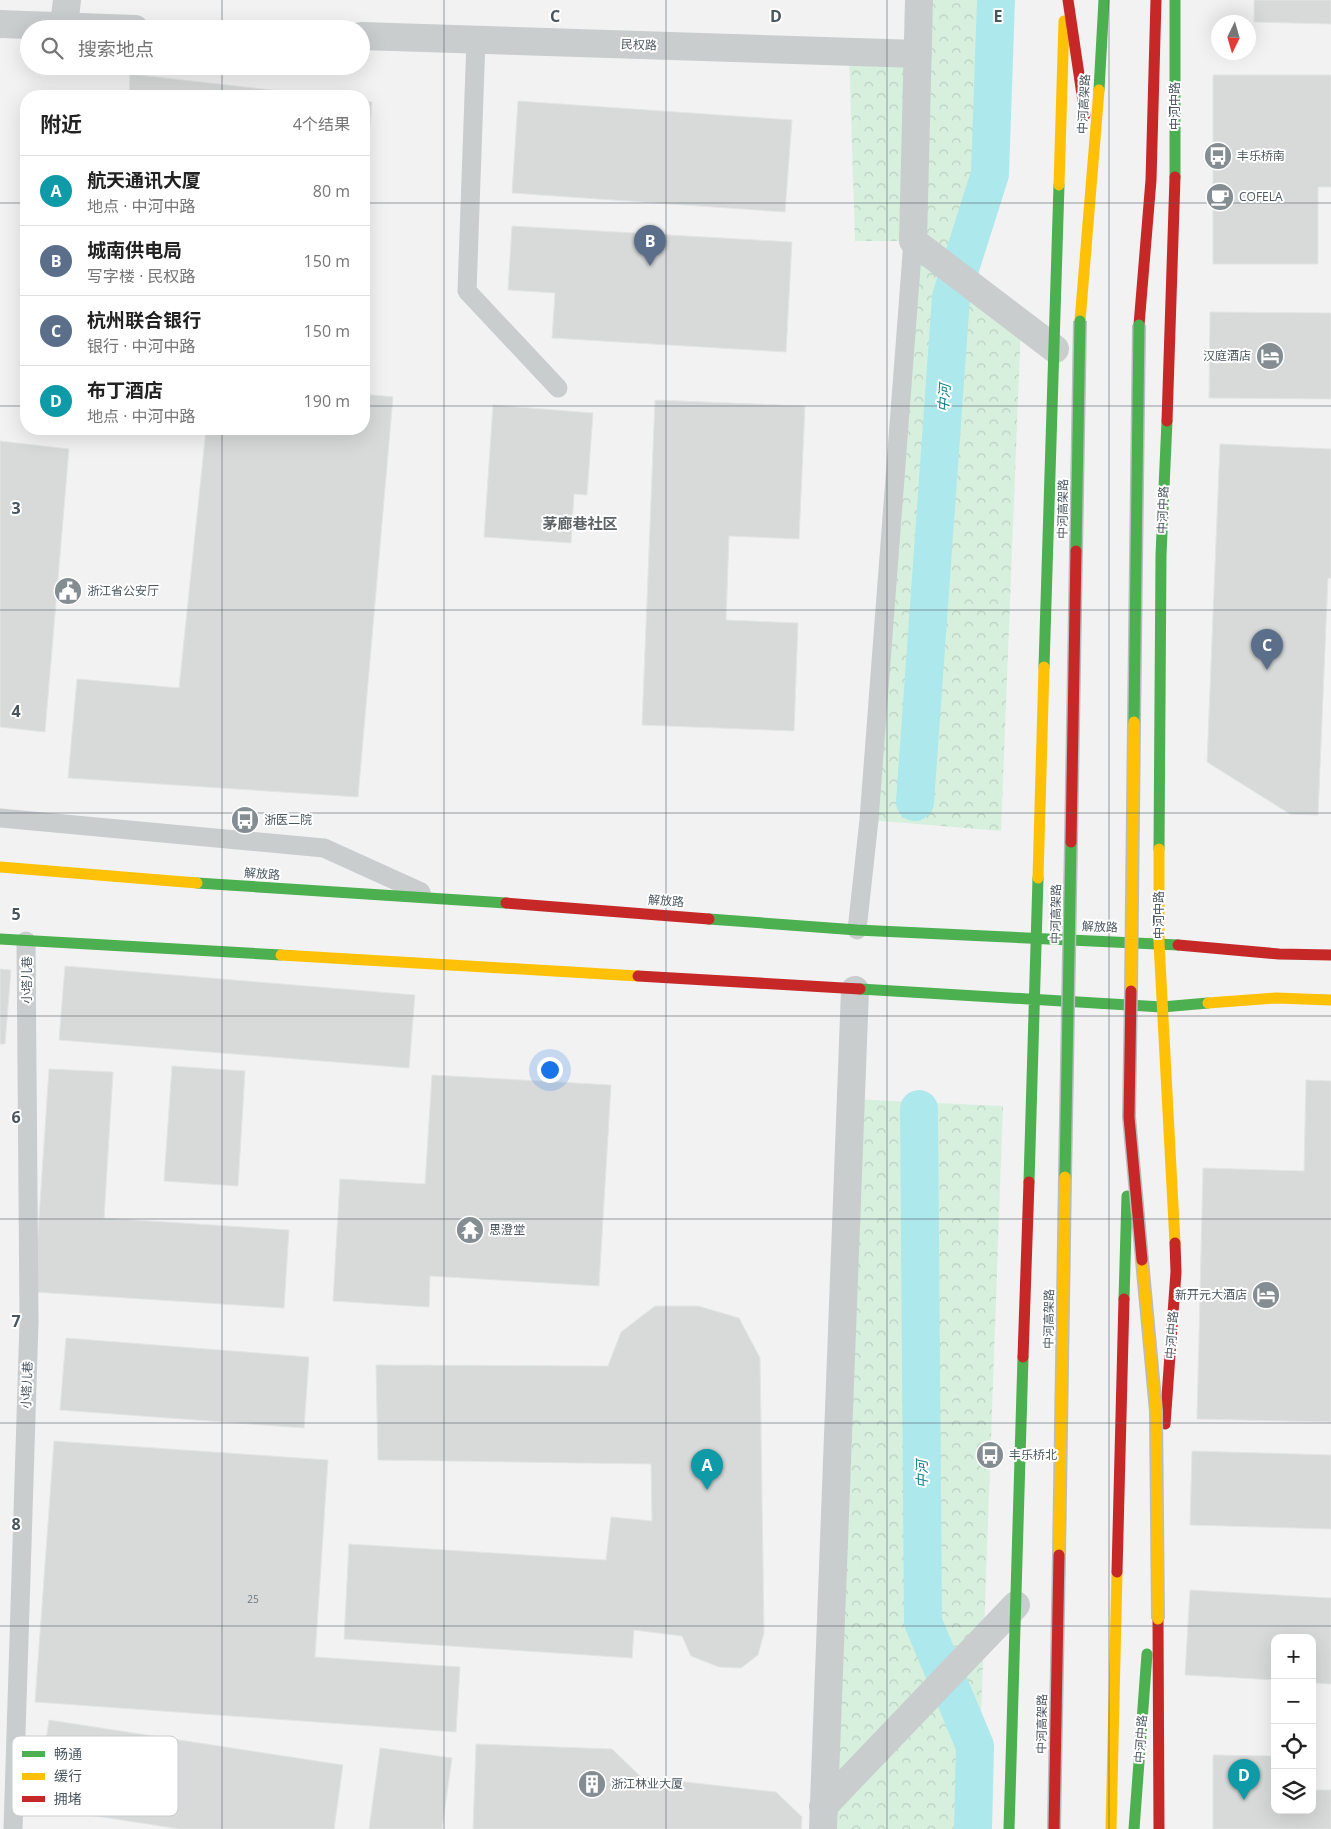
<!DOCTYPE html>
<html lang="zh">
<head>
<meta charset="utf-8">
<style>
  :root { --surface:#fff; --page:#f2f2f2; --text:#222; --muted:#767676; --line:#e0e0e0; --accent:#ea580c }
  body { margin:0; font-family:"Open Sans","Noto Sans SC",sans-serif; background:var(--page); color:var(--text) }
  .controls { position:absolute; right:15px; bottom:15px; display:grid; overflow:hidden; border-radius:10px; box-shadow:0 5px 20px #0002 }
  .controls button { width:45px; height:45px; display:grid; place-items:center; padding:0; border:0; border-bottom:1px solid var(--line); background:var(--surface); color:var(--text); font:25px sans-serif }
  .compass { position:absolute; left:1211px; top:15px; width:45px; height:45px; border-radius:50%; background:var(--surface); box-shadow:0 5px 20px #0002; rotate:185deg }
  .you { position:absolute; left:549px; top:1069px; width:18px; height:18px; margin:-12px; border:4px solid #fff; border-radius:50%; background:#1a73e8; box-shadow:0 0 0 8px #1a73e833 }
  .badge { display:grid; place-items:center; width:32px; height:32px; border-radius:50%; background:var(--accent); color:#fff; font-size:16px; font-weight:700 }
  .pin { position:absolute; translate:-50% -41px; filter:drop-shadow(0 1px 2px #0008) }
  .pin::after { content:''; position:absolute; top:26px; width:18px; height:15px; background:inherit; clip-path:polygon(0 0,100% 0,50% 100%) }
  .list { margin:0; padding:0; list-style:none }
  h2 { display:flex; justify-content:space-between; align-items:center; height:65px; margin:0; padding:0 20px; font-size:21px }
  h2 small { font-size:16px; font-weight:400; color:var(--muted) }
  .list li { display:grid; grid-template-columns:32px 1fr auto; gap:15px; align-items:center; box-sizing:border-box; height:70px; padding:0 20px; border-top:1px solid var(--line) }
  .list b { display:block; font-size:19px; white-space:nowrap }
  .list p { margin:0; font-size:16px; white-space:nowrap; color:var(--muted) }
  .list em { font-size:16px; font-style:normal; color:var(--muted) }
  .icon { flex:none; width:28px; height:28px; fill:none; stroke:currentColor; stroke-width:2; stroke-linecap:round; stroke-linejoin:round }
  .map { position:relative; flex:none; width:1331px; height:1829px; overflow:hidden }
  .search { position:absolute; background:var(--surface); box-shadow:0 5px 20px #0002; left:20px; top:20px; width:350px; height:55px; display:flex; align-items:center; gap:12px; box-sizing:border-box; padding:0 18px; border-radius:28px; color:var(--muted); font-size:19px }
  .panel { position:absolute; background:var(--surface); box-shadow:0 5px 20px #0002; left:20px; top:90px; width:350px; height:345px; border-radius:20px }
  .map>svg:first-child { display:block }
</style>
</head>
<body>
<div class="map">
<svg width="1331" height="1829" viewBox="0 0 1331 1829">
  <defs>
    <pattern id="park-crowns" width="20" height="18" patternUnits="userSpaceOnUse" patternTransform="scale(1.25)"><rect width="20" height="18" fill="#d7f0de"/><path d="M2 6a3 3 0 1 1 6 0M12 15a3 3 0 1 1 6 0" fill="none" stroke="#bad0c1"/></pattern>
  </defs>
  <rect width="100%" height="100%" fill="#f2f2f2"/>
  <!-- park -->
  <path fill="url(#park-crowns)" d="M919,0H1000L990,174L947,267L1021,324L1001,831L869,820L912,241H855L849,52L917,54Z
    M851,1099L1003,1106L977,1829H826Z"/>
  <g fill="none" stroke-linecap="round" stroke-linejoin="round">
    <!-- canal -->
    <path stroke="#ade8ec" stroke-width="38" d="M915,802L951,297L990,174L996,0
      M919,1109L923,1622L975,1746L973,1829"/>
  </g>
  <!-- building -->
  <path fill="#d8dada" stroke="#e3e4e5" d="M1254,0H1331V24L1254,22Z
    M130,74L324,96H129Z
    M1213,75H1331V187H1318V264H1213Z
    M364,101L372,102L364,194Z
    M518,101L792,120L785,212L512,193Z
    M512,226L792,242L786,352L552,338L555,293L508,290Z
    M1210,312L1331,313V399L1209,398Z
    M364,394L393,397L358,797L68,778L77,679L179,688L206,429H364Z
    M655,400L805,406L799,539L729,536L726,620L798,623L794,731L642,725Z
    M493,405L593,413L587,495L574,494L571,543L484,537Z
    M0,441L69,449L45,732L0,727Z
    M1220,444L1331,449V578H1328L1318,815L1290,814L1207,762Z
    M65,966L415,995L409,1068L59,1040Z
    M0,969L11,970L5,1044H0Z
    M172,1066L245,1071L238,1186L164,1181Z
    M49,1069L113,1072L104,1218L289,1230L284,1308L34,1292Z
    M432,1075L611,1085L599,1286L430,1276L429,1307L333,1301L340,1179L425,1184Z
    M1306,1080L1331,1081V1422L1197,1419L1203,1168L1304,1171Z
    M655,1306H698L739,1318L760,1358L764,1633L758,1655L741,1668L719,1667L691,1656L682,1636L634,1630L632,1658L344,1639L349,1544L606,1560L611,1517L652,1521L651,1464L378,1460L376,1365L608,1366L621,1332Z
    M66,1338L309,1357L304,1428L60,1410Z
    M54,1441L328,1460L315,1657L460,1667L456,1732L35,1702Z
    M1192,1451L1331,1455V1529L1190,1525Z
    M1190,1590L1331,1598V1684L1312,1683V1638H1275V1680L1185,1675Z
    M49,1720L343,1765L334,1829H180L36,1807Z
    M476,1744L612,1749L641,1777L776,1792L802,1817L801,1829H473Z
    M380,1748L452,1758L442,1829H369Z
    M1213,1755L1275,1756V1810H1312V1790H1331V1829H1213Z"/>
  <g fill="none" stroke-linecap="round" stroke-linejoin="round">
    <!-- lane -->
    <path stroke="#c9cdce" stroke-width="19" d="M476,40L467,291L558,388
      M0,818L324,848L421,892
      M857,930L869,820L913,241
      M13,1829L29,1322L26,941"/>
    <!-- street -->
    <path stroke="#c9cdce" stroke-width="28" d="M919,0L913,241L1055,349
      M0,24L135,29
      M64,26L67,0
      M361,36L918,54
      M823,1807L1016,1605
      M823,1829L855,990"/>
    <!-- fast -->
    <path stroke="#4caf50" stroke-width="11" d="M1175,0V177
      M1099,90L1104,0
      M1044,667L1059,185
      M1159,849L1161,555L1167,421
      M197,883L506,903
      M709,919L857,930L1178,945
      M0,939L281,955
      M860,989L1162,1007L1208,1003
      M1029,1182L1038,878
      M1124,1299L1127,1196
      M1009,1829L1023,1357
      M1134,1829L1147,1654"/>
    <!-- slow -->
    <path stroke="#ffc107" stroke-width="11" d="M1059,185L1064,21
      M1080,321L1099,90
      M1159,849V943L1175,1243
      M0,867L197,883
      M1038,878L1044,667
      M281,955L638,976
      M1208,1003L1276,998L1331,1000
      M1111,1829L1117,1572"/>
    <!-- jam -->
    <path stroke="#c62828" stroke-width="11" d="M1068,0L1085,115
      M1139,325L1151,180L1156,0
      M1167,421L1175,177
      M506,903L709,919
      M1178,945L1279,954L1331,955
      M638,976L860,989
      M1023,1357L1029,1182
      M1165,1424L1176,1272L1175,1243
      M1117,1572L1124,1299
      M1158,1619L1159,1829"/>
    <defs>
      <path id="fast-bridge" d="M1076,551L1080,321
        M1134,722L1139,325
        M1065,1177L1071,842"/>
      <path id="slow-bridge" d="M1131,991L1134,722
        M1142,1260L1156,1411L1158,1619
        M1059,1555L1065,1177"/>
      <path id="jam-bridge" d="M1071,842L1076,551
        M1131,991L1129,1117L1142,1260
        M1054,1829L1059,1555"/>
    </defs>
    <!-- fast-bridge casing -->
    <use href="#fast-bridge" stroke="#b7bdc1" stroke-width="14" stroke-linecap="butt"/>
    <!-- slow-bridge casing -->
    <use href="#slow-bridge" stroke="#b7bdc1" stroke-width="14" stroke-linecap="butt"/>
    <!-- jam-bridge casing -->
    <use href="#jam-bridge" stroke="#b7bdc1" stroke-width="14" stroke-linecap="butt"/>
    <!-- fast-bridge -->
    <use href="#fast-bridge" stroke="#4caf50" stroke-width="11"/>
    <!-- slow-bridge -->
    <use href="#slow-bridge" stroke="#ffc107" stroke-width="11"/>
    <!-- jam-bridge -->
    <use href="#jam-bridge" stroke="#c62828" stroke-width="11"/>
  </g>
  <!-- grid -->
  <path fill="none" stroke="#49565e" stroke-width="1" stroke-opacity="0.55" d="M222,0V29M444,0V1829M666,0V1829M887,0V1829M1109,0V1829M222,66V96M0,203H26M364,203H1331M0,406H26M364,406H1331M222,429V1829M0,610H1331M0,813H1331M0,1016H1331M0,1219H1331M0,1423H1331M0,1626H1331"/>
  <!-- icons -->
  <defs>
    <symbol id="bus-disc" viewBox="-11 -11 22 22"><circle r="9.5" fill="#848d92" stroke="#fff"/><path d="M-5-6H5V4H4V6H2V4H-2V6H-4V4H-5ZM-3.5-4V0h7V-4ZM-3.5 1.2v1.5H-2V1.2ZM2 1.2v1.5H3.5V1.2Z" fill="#fff"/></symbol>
    <symbol id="cafe-disc" viewBox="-11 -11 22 22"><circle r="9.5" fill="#848d92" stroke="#fff"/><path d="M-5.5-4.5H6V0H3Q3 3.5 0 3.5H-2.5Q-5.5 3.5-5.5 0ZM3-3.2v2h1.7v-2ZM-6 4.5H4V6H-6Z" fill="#fff"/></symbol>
    <symbol id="hotel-disc" viewBox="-11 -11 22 22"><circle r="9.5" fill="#848d92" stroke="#fff"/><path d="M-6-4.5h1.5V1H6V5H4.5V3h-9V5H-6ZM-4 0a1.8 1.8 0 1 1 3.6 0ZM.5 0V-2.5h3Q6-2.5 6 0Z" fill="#fff"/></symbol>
    <symbol id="civic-disc" viewBox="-11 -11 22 22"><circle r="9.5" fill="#848d92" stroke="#fff"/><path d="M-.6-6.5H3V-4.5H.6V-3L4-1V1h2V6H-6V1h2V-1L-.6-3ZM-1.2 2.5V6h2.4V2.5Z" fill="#fff"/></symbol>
    <symbol id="temple-disc" viewBox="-11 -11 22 22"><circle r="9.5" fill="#848d92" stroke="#fff"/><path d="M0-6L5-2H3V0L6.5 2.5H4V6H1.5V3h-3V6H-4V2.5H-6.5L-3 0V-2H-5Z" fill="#fff"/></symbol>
    <symbol id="building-disc" viewBox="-11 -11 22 22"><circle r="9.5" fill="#848d92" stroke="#fff"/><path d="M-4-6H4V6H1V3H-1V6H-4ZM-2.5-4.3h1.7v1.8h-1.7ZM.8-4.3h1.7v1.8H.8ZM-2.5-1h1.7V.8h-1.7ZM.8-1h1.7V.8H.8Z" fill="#fff"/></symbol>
  </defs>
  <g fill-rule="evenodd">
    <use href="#bus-disc" x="1202" y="140" width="32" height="32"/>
    <use href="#cafe-disc" x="1204" y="181" width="32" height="32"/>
    <use href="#hotel-disc" x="1254" y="340" width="32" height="32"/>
    <use href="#civic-disc" x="52" y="575" width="32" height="32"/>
    <use href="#bus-disc" x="229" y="804" width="32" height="32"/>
    <use href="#temple-disc" x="454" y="1214" width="32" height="32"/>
    <use href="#hotel-disc" x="1250" y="1279" width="32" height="32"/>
    <use href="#bus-disc" x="974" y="1439" width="32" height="32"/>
    <use href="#building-disc" x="576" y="1768" width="32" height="32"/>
  </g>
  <g text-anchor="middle" stroke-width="4" stroke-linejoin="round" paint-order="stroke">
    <!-- number labels -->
    <g font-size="10" fill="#6e787e">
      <text x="253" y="1603">25</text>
    </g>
    <!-- street labels -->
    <g font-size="12" fill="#49565e" stroke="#fff">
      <text transform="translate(639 45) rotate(2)" y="4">民权路</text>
      <text transform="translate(1084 104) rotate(-87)" y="4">中河高架路</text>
      <text transform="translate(1175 106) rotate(-90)" y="4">中河中路</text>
      <text transform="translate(1063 509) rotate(-89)" y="4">中河高架路</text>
      <text transform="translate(1163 510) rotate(-88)" y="4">中河中路</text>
      <text transform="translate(262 874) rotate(4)" y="4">解放路</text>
      <text transform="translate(666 901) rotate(4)" y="4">解放路</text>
      <text transform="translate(1056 914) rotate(-89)" y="4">中河高架路</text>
      <text transform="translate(1159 915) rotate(-90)" y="4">中河中路</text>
      <text transform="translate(1100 927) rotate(2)" y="4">解放路</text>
      <text transform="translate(27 980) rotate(-90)" y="4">小塔儿巷</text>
      <text transform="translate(1049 1319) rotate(-89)" y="4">中河高架路</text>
      <text transform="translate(1172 1335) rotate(-86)" y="4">中河中路</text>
      <text transform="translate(27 1385) rotate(-88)" y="4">小塔儿巷</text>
      <text transform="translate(1042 1724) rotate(-89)" y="4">中河高架路</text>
      <text transform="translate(1141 1739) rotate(-86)" y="4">中河中路</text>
    </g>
    <!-- poi labels -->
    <g font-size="12" fill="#49565e" stroke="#fff" text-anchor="start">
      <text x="1237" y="160">丰乐桥南</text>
      <text x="1239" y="201">COFELA</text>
      <text x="1251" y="360" text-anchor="end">汉庭酒店</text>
      <text x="87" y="595">浙江省公安厅</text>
      <text x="264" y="824">浙医二院</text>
      <text x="489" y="1234">思澄堂</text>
      <text x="1247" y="1299" text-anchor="end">新开元大酒店</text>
      <text x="1009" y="1459">丰乐桥北</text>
      <text x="611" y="1788">浙江林业大厦</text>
    </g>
    <!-- water labels -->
    <g font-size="14" font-style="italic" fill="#10818b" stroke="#fff">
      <text transform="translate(944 398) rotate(-86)" y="5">中河</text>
      <text transform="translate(922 1474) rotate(-91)" y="5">中河</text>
    </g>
    <!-- quarter labels -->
    <g font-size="15" font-weight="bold" fill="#5d6265" stroke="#fff">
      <text x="580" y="529">茅廊巷社区</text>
    </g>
  </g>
  <!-- legend -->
  <rect x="12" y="1736" width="166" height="80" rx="8" fill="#fff" stroke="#c8cccf" stroke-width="1"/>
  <rect x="22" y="1751" width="23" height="6" fill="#4caf50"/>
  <rect x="22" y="1773" width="23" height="7" fill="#ffc107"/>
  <rect x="22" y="1796" width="23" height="6" fill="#c62828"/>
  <g font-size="14" fill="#49565e">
    <text x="54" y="1759">畅通</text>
    <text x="54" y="1781">缓行</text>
    <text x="54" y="1804">拥堵</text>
  </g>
  <g font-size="16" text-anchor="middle" font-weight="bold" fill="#49565e" stroke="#fff" stroke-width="4" stroke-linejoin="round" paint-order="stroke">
    <text x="555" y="22">C</text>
    <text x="776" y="22">D</text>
    <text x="998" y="22">E</text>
    <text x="16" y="514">3</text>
    <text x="16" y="717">4</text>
    <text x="16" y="920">5</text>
    <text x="16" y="1123">6</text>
    <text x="16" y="1327">7</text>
    <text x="16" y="1530">8</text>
  </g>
</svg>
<div class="controls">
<button>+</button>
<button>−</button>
<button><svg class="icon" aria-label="locate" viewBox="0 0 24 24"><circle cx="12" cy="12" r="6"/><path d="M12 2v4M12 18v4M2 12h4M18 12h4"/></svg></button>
<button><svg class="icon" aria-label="layers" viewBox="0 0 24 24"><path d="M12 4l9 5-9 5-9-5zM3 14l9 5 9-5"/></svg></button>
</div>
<svg class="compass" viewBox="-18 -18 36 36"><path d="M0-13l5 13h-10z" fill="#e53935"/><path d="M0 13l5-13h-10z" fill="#767676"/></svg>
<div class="you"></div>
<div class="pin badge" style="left:707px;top:1490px;background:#0f9aa8">A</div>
<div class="pin badge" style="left:650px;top:266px;background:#5c6f8a">B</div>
<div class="pin badge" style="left:1267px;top:670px;background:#5c6f8a">C</div>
<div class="pin badge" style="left:1244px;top:1800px;background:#0f9aa8">D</div>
<div class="search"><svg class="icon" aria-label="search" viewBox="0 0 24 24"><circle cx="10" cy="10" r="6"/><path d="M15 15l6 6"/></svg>搜索地点</div>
<section class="panel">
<h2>附近<small>4个结果</small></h2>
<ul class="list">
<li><span class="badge" style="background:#0f9aa8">A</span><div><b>航天通讯大厦</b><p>地点 · 中河中路</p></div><em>80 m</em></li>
<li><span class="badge" style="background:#5c6f8a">B</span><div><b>城南供电局</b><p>写字楼 · 民权路</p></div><em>150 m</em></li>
<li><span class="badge" style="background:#5c6f8a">C</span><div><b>杭州联合银行</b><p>银行 · 中河中路</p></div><em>150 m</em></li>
<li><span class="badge" style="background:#0f9aa8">D</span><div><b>布丁酒店</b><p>地点 · 中河中路</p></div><em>190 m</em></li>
</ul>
</section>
</div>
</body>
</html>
